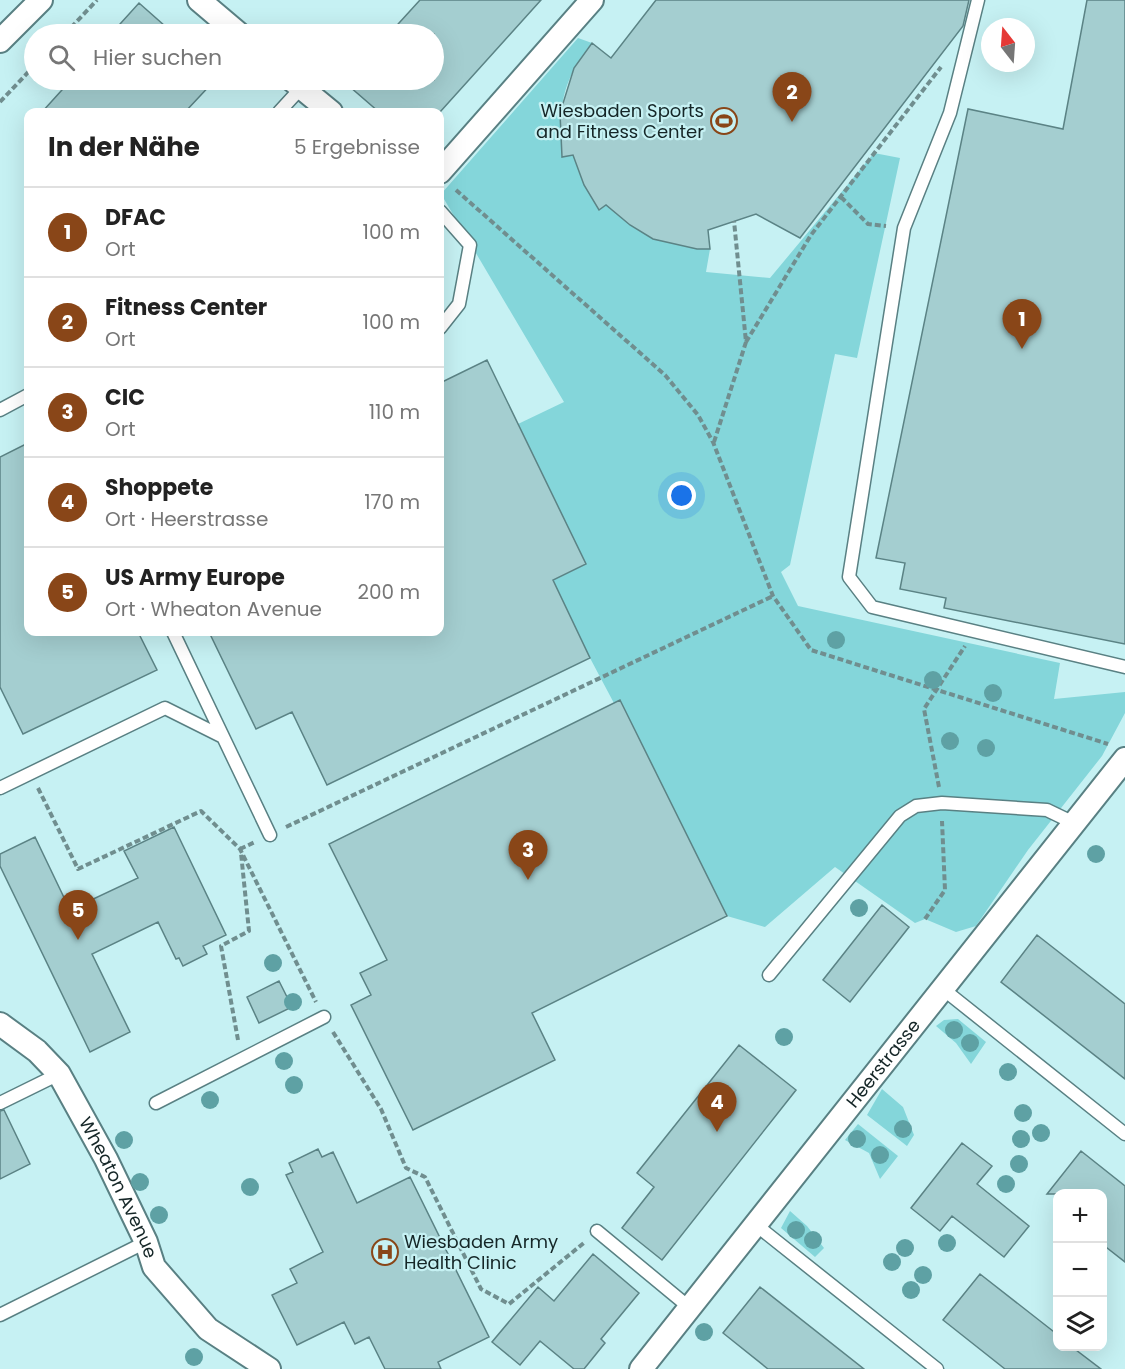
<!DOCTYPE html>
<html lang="de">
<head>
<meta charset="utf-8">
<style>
  :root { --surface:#fff; --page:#f2f2f2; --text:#222; --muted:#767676; --line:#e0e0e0; --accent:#894618 }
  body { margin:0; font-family:Poppins,sans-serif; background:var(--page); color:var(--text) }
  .controls { position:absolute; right:18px; bottom:18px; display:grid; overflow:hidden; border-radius:12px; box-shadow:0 6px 24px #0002 }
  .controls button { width:54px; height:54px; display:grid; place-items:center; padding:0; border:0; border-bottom:2px solid var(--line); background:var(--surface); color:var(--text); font:30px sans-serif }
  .compass { position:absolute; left:981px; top:18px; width:54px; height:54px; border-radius:50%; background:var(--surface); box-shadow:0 6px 24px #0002; rotate:343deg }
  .you { position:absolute; left:682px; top:496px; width:21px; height:21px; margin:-15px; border:4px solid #fff; border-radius:50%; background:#1a73e8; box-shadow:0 0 0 9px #1a73e833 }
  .badge { display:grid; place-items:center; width:39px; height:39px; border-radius:50%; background:var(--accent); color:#fff; font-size:20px; font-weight:700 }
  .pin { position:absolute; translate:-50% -50px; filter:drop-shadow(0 2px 3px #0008) }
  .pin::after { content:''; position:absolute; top:32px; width:21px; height:18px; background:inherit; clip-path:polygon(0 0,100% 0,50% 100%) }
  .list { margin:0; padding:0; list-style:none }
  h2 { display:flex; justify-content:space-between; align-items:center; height:78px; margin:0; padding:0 24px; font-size:26px }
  h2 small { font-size:20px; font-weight:400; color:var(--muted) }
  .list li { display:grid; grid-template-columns:39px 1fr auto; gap:18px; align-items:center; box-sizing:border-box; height:90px; padding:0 24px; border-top:2px solid var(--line) }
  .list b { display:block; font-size:22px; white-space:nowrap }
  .list p { margin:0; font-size:20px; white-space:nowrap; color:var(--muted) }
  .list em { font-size:20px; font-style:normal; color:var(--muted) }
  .icon { flex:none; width:33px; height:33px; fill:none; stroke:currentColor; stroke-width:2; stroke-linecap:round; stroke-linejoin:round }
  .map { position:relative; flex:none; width:1125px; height:1369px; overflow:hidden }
  .search { position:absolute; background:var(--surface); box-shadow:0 6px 24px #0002; left:24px; top:24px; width:420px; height:66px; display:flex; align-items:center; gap:15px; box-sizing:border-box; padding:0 21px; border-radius:33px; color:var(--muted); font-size:22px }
  .panel { position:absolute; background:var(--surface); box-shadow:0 6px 24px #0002; left:24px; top:108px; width:420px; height:528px; border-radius:12px }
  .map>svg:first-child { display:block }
</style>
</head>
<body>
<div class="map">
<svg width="1125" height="1369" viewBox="0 0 1125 1369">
  <rect width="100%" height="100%" fill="#c6f1f3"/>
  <!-- green -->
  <path fill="#84d6da" d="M578,38L592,43C560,83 559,108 562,157L573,155L599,210L608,204C641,239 664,244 710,249L706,272L770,278L874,153L900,158L857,358L835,354L790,565L781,572L798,606L1060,663L1054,699L1125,692V713L1102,756L1028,850L976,926L956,932L925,919L915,923L835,867L765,927L727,916L590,658L553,580L586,564L518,424L564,402L441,194Z
    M958,1019L986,1042L971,1064L956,1043L936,1026L944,1020Z
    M882,1089L903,1107L914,1135L907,1146L867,1115Z
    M858,1124L898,1156L880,1179L869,1153L845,1140Z
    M790,1211L807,1226L824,1248L815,1257L781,1228Z"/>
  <!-- building -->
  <path fill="#a4ced0" stroke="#5b8385" stroke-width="1.5" d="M420,0H541L440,112H379L342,80H434V34H389Z
    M656,0H969L963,26L800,238L756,214L708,230L710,249H697L653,239L630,225L606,205L599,210L584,185L573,155L562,157L560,113L574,68L592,43L611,58Z
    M1087,0H1125V644L944,608L946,598L900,589L905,563L876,558L968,109L1063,129Z
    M139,3L174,34H111Z
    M71,80H215L185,112H42Z
    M487,360L586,564L553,580L590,658L327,785L292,712L256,729L209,632H440V383Z
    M28,443V632H138L157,670L23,734L0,687V457Z
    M620,700L727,916L532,1013L555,1060L413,1130L351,1005L371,995L360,973L387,960L329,844Z
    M174,827L226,935L203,946L207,954L183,966L179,958L176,959L158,922L92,954L130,1032L90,1052L0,866V854L35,837L70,910L138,878L124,851Z
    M882,905L909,927L850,1002L823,980Z
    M1037,935L1125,1004V1079L1001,982Z
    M279,981L292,1007L259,1023L247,997Z
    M739,1045L796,1090L662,1260L622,1228L654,1187L637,1173Z
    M4,1110L30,1164L0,1179V1111Z
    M962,1143L992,1166L977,1184L1029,1226L1004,1257L952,1216L940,1231L911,1208Z
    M318,1149L322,1157L333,1152L357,1203L410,1177L489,1337L438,1362L441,1369H385L369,1337L355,1344L344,1322L297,1345L272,1295L297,1283L290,1269L323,1252L286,1175L293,1172L289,1163Z
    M1081,1151L1125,1186V1262L1102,1244V1194H1047Z
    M593,1254L639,1293L601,1339L605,1343L584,1369H574L540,1341L520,1365L492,1342L538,1287L554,1301Z
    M980,1274L1058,1335V1347H1072L1101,1369H1005L943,1320Z
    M760,1287L864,1369H768L723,1333Z"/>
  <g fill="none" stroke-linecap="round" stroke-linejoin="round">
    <defs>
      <path id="service" d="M978,0L950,113L904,228L849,577L872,607L1125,667
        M279,112L301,88
        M440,211L470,245L459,304L440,328
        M0,410L28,395
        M173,632L270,835
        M0,788L165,708L223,737
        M769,975L900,816L916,806L942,803L1047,810L1074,823
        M943,989L1125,1134
        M0,1103L59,1074
        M156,1103L324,1017
        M756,1225L937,1369
        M597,1231L690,1308
        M0,1315L146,1242"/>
      <g id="minor">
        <path d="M199,0L239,34"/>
        <path d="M0,41L41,0"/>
        <path d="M292,80L331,112"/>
        <path d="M440,172L592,0"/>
        <path id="s1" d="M0,1024L37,1051L59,1074L106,1159L146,1242L154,1267L208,1329L269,1369"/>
        <path id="s2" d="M641,1369L1125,759"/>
      </g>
    </defs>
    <!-- service casing -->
    <use href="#service" stroke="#598083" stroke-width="15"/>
    <!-- minor casing -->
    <use href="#minor" stroke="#598083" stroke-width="26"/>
    <!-- path -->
    <path stroke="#708e8f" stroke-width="4" stroke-dasharray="6 3" stroke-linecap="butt" d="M65,34L97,0
      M0,102L34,66
      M456,190L665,375L698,415L713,442L773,596L811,650L1108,744
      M841,197L868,224L886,226
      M746,342L811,235L941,67
      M714,442L746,342L734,221
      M939,787L924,709L965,646
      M38,788L78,869L201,811L240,849L316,1002
      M286,827L773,596
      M240,849L255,842
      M925,919L945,890L942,821
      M333,1032L381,1109L406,1168L425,1177L481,1289L509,1304L585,1242
      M238,1040L221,946L249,931L241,853"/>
    <!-- service -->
    <use href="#service" stroke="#fff" stroke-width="12"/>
    <!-- minor -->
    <use href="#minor" stroke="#fff" stroke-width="22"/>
  </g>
  <!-- trees -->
  <g fill="#5ea1a4">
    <circle cx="836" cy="640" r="9"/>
    <circle cx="933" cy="680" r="9"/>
    <circle cx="993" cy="693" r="9"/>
    <circle cx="950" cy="741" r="9"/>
    <circle cx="986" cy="748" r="9"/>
    <circle cx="1096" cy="854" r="9"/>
    <circle cx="859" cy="908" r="9"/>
    <circle cx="273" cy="963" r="9"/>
    <circle cx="293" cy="1002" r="9"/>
    <circle cx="954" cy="1030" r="9"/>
    <circle cx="784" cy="1037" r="9"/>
    <circle cx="970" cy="1043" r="9"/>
    <circle cx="284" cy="1061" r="9"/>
    <circle cx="1008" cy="1072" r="9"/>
    <circle cx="294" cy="1085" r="9"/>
    <circle cx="210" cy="1100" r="9"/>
    <circle cx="1023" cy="1113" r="9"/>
    <circle cx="903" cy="1129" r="9"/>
    <circle cx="1041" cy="1133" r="9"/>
    <circle cx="857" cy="1139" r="9"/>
    <circle cx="1021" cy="1139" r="9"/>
    <circle cx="124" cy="1140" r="9"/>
    <circle cx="880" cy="1155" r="9"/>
    <circle cx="1019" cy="1164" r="9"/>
    <circle cx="140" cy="1182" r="9"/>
    <circle cx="1006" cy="1184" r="9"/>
    <circle cx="250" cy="1187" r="9"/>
    <circle cx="159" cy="1215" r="9"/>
    <circle cx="796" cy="1230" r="9"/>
    <circle cx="813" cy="1240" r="9"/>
    <circle cx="947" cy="1243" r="9"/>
    <circle cx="905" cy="1248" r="9"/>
    <circle cx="892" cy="1262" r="9"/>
    <circle cx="923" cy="1275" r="9"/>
    <circle cx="911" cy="1290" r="9"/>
    <circle cx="704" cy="1332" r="9"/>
    <circle cx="194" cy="1357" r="9"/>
  </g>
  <!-- icons -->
  <defs>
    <symbol id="stadium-ring" viewBox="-11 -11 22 22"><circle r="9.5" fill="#c6f1f3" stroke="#894618" stroke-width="1.5"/><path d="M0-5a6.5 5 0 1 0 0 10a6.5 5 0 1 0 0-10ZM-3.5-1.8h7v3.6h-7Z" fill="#894618"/></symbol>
    <symbol id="hospital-ring" viewBox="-11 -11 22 22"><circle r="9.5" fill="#c6f1f3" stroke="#894618" stroke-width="1.5"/><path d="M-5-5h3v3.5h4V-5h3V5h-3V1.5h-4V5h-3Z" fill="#894618"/></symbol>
  </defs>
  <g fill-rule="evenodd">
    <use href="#stadium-ring" x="709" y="106" width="30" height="30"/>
    <use href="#hospital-ring" x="370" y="1237" width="30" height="30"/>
  </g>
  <g text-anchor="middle" stroke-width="4.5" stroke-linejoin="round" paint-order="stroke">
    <!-- poi labels -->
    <g font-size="18" fill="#152627" stroke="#c6f1f3" text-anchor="end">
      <text x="704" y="117">Wiesbaden Sports<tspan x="704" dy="21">and Fitness Center</tspan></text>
      <text x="404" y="1248" text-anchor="start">Wiesbaden Army<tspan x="404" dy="21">Health Clinic</tspan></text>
    </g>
    <!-- street labels -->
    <g font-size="18" fill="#152627" stroke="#c6f1f3">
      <text dy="6" stroke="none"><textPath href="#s2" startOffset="390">Heerstrasse</textPath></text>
      <text dy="6" stroke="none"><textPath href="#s1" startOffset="206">Wheaton Avenue</textPath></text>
    </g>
  </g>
</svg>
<div class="controls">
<button>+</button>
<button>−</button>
<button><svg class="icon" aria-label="layers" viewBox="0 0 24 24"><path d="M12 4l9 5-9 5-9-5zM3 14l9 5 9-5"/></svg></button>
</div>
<svg class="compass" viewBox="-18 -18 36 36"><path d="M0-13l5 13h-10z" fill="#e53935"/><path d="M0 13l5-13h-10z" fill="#767676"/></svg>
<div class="you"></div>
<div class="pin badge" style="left:1022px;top:349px">1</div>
<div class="pin badge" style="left:792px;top:122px">2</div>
<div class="pin badge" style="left:528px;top:880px">3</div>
<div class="pin badge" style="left:717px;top:1132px">4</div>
<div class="pin badge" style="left:78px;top:940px">5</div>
<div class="search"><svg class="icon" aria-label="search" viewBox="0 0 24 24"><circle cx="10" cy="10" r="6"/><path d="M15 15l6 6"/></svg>Hier suchen</div>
<section class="panel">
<h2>In der Nähe<small>5 Ergebnisse</small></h2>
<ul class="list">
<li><span class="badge">1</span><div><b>DFAC</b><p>Ort</p></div><em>100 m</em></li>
<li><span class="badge">2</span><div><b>Fitness Center</b><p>Ort</p></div><em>100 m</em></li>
<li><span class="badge">3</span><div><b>CIC</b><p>Ort</p></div><em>110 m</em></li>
<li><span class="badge">4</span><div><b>Shoppete</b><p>Ort · Heerstrasse</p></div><em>170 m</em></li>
<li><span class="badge">5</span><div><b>US Army Europe</b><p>Ort · Wheaton Avenue</p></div><em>200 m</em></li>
</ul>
</section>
</div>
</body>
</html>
